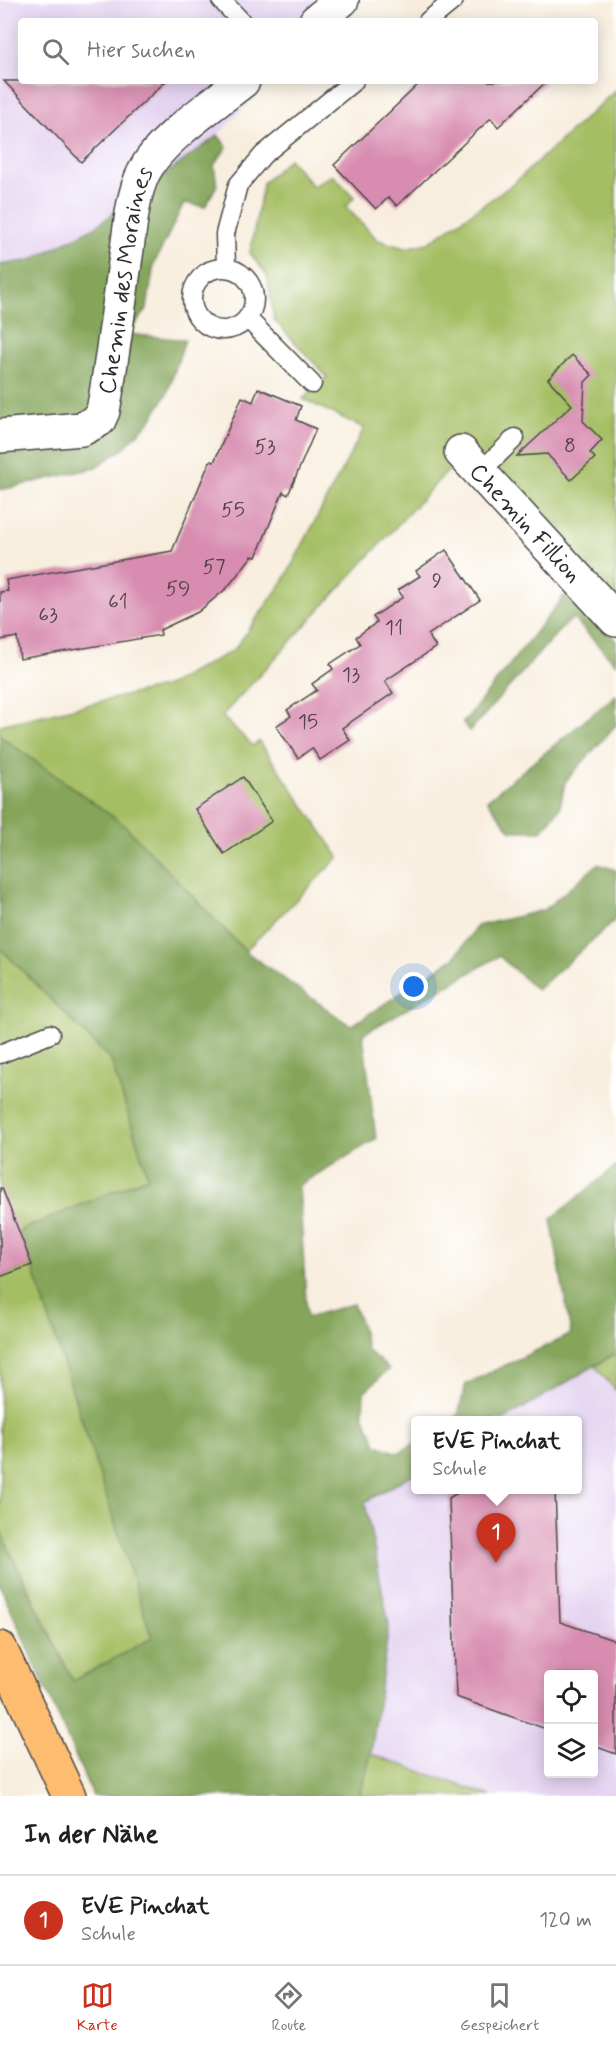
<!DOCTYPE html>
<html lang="de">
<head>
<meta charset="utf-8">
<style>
  :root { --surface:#fff; --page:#f2f2f2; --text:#202124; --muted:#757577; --line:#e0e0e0; --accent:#c8321e }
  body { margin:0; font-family:Mynerve,sans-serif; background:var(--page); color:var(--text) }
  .controls { position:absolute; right:18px; bottom:18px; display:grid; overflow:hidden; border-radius:6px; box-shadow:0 3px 15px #0003 }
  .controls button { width:54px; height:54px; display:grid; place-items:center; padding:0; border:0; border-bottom:2px solid var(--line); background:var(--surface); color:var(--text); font:30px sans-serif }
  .you { position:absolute; left:414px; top:987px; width:21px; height:21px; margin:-15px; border:4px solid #fff; border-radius:50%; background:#1a73e8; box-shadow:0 0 0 9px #1a73e833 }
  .badge { display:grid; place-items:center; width:39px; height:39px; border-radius:50%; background:var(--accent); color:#fff; font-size:20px; font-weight:700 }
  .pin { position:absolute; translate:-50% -50px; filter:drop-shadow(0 2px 3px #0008) }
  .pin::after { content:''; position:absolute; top:32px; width:21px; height:18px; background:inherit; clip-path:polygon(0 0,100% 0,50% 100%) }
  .popup { position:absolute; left:411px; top:1416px; width:171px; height:78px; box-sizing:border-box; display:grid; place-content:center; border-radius:6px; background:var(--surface); filter:drop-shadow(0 2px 4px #0005); font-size:20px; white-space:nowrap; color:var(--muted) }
  .popup b { font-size:22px; color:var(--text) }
  .popup::after { content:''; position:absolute; left:50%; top:100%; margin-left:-12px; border:12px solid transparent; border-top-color:var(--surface) }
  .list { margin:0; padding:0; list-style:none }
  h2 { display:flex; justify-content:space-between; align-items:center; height:78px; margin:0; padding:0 24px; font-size:26px }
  h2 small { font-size:20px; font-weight:400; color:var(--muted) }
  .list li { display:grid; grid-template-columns:39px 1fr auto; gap:18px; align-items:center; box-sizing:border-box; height:90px; padding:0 24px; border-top:2px solid var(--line) }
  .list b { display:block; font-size:22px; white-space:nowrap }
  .list p { margin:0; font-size:20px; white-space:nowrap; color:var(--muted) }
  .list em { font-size:20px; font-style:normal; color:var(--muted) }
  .icon { flex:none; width:33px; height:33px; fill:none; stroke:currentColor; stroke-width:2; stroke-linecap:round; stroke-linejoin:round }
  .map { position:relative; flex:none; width:616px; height:1796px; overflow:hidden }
  .search { position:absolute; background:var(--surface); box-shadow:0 3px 15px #0003; left:18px; right:18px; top:18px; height:66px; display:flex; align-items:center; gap:15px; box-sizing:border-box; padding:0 21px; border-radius:6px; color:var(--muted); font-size:22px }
  .sheet { height:168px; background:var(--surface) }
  nav { display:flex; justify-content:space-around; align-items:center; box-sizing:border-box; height:84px; border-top:2px solid var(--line); background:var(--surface); font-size:16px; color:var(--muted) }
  nav a { display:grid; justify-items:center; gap:3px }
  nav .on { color:var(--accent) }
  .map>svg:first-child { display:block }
</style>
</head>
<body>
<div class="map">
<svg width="616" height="1796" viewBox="0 0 616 1796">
  <rect width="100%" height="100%" fill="#fff"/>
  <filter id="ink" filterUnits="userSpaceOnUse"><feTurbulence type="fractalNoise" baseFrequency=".0167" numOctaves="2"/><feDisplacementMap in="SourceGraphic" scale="12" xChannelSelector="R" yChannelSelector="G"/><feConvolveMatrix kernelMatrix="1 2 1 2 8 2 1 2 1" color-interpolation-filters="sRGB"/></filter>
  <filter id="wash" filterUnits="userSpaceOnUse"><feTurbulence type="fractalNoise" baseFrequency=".008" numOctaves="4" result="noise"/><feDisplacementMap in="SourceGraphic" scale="24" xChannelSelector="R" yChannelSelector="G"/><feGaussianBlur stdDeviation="1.35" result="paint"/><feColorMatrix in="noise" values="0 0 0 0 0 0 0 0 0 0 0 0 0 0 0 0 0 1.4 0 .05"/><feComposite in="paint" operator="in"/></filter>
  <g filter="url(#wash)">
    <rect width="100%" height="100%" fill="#f8eede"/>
    <!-- built -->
    <path fill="#e4d3f1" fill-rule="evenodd" d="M0,0H345L325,21H21V81H269L218,135L95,227L31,260L0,265Z
      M595,1366L616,1391V1796H491L371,1754L389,1625L365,1502L415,1473V1490H577V1420H503ZM548,1674H594V1774H548Z"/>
    <!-- green -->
    <path fill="#a5be64" stroke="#687448" stroke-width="1.5" d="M616,90V604L469,451L438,481L222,716L253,746L259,741L339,857L245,951L123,824L0,736V725L167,686L234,650L284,580L364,428L303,399L327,377L274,320L267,275L250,253L263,183L289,159L313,186L333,175L354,197L346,207L378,240L405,248L428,243L513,184Z
      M0,948L111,1060L148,1177L6,1236L0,1221Z
      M32,1265L152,1638L73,1681L0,1530V1277Z
      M616,1353V1391L595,1366Z
      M371,1754L491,1796H360Z"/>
    <!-- forest -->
    <path fill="#84a55a" stroke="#586842" stroke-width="1.5" d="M218,135L227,147L214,165L217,185L205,207L184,203L154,264L147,309L128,334L185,340L167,394L150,421L123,449L94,468L0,490V265L31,260L95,227Z
      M569,590L616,640V664L573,618L556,634L470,731L463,723Z
      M616,695V725L565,782L560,808L542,831H511L487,800Z
      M0,736L123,824L245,951L351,1026L454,958L477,926L544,910L598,864L616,870V919L537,990L499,956L363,1034L376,1139L299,1185L307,1317L353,1304L361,1324L367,1350L389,1369L364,1392L363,1414L377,1445L398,1453L415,1443V1473L365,1502L389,1625L371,1754L359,1796H93L0,1585V1530L22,1579L73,1681L152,1638L32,1265L19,1231L148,1177L111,1060L0,948Z
      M616,1166V1353L503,1420H450L458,1415L466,1384L571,1334L551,1219Z"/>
    <g id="blocks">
      <!-- building -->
      <path fill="#d88db0" d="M4,81H166L81,162Z
        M422,81H547L498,127L491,118L397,206L389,197L376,209L334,165Z
        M572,355L592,375L585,382L583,421L602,440L590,453L595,458L571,480L547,454L517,456L572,405L548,379Z
        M258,388L301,406L296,420L316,429L288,495L283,492L256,557L252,556L227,588L198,612L160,630L161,635L20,659L17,637L0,640V592L8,591L6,580L172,551L210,461L214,462L242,397L253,402Z
        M446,550L480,600L428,635L436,647L385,681L393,693L342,728L350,740L320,760L312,748L298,758L276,726L291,716L287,710L317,690L312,684L333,669L330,664L360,644L356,637L377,622L373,617L403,597L398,590L420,576L416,571Z
        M243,777L272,821L224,854L195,809Z
        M0,1188H2L32,1265L0,1277Z
        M462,1490H555L560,1622L616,1641V1754L594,1746V1674H549V1730L456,1697L449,1498Z"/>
    </g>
  </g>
  <g filter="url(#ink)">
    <use href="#blocks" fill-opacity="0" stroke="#4a4846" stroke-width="1.5"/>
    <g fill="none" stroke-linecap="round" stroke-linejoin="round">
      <defs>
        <path id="lane" d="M221,0L241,21
          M428,21L454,0
          M226,267L225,234L238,185L263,155L354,81
          M192 299a31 31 0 1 1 62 0a31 31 0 1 1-62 0Z
          M247,318L312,384
          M479,473L515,438
          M0,1054L50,1034"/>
        <g id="street">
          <path d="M316,21L342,0"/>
          <path id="s1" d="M0,436L82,429L99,420L103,411C113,357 119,303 127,249C131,222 133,188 148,165C166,136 215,103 243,81"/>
          <path id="s2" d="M461,452L616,620"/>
        </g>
        <path id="primary" d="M0,1648L69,1796"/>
      </defs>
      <!-- lane casing -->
      <use href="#lane" stroke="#4a4846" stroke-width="21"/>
      <!-- street casing -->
      <use href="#street" stroke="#4a4846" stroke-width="36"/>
      <!-- primary casing -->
      <use href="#primary" stroke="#4a4846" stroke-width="36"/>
      <!-- lane -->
      <use href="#lane" stroke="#fff" stroke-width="18"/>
      <!-- street -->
      <use href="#street" stroke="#fff" stroke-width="33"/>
      <!-- primary -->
      <use href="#primary" stroke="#fdbc6f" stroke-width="33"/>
    </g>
  </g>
  <g text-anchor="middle" stroke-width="4.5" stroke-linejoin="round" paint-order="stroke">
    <!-- number labels -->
    <g font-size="21" fill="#56444c">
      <text x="570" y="452">8</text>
      <text x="265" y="453">53</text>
      <text x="233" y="516">55</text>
      <text x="214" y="573">57</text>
      <text x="437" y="587">9</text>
      <text x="178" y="595">59</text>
      <text x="118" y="608">61</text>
      <text x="48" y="621">63</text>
      <text x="394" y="634">11</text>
      <text x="351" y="681">13</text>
      <text x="308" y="728">15</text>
    </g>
    <!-- street labels -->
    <g font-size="24" fill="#2b2b2b" stroke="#fff">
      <text dy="8" stroke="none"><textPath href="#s1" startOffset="244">Chemin des Moraines</textPath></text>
      <text dy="8" stroke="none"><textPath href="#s2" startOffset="96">Chemin Fillion</textPath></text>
    </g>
  </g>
</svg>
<div class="controls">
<button><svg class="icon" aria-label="locate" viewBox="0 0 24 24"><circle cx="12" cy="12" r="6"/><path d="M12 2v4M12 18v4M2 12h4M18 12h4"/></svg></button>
<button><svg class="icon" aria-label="layers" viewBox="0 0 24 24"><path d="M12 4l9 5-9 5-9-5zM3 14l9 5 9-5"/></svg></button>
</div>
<div class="you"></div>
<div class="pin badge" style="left:496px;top:1563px">1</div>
<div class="popup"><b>EVE Pinchat</b>Schule</div>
<div class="search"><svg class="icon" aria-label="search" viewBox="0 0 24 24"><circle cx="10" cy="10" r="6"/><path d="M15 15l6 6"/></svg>Hier suchen</div>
</div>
<section class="sheet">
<h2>In der Nähe<small></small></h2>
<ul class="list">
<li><span class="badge">1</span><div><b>EVE Pinchat</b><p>Schule</p></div><em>120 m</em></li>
</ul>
</section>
<nav>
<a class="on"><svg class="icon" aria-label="map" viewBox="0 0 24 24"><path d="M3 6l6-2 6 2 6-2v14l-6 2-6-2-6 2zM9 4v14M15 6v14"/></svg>Karte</a>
<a><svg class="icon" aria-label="directions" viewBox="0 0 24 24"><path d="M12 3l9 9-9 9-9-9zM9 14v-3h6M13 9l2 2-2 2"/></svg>Route</a>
<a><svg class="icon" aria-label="saved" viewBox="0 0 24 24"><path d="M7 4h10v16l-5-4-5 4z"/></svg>Gespeichert</a>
</nav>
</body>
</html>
